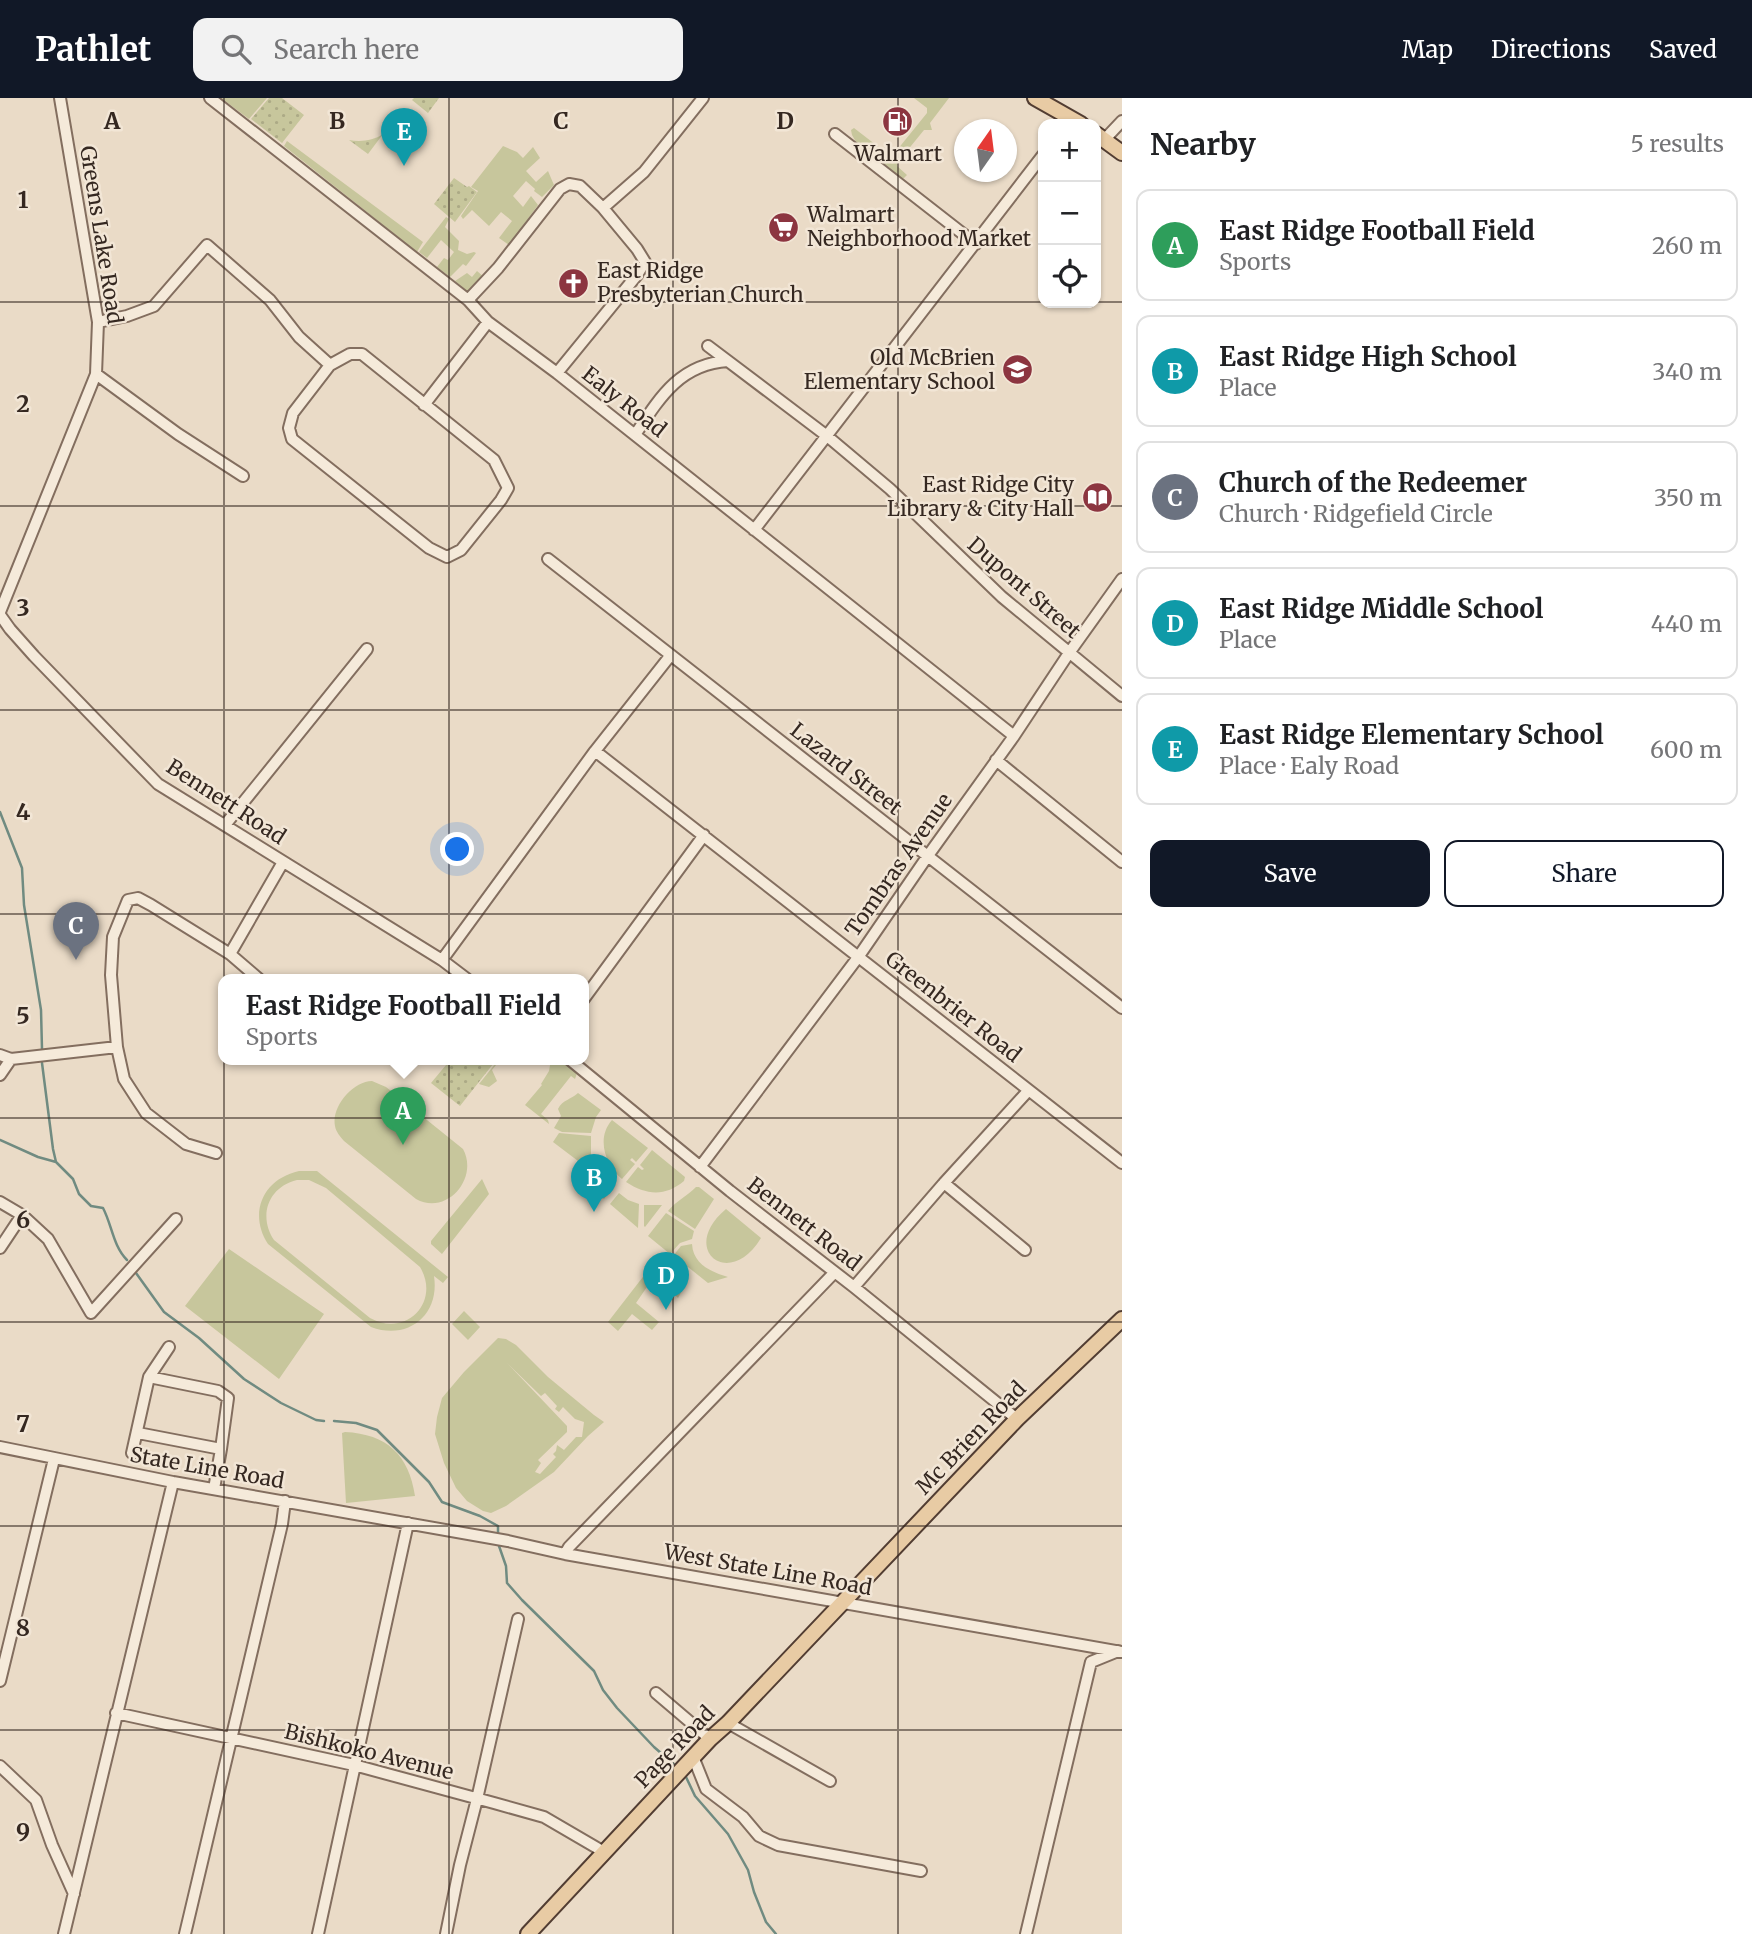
<!DOCTYPE html>
<html lang="en">
<head>
<meta charset="utf-8">
<style>
  :root { --surface:#fff; --page:#f2f2f2; --text:#202124; --muted:#757577; --line:#e0e0e0; --accent:#111827 }
  body { margin:0; font-family:Merriweather,serif; background:var(--page); color:var(--text) }
  .controls { position:absolute; right:21px; top:21px; display:grid; overflow:hidden; border-radius:14px; box-shadow:0 2px 5px #0004 }
  .controls button { width:63px; height:63px; display:grid; place-items:center; padding:0; border:0; border-bottom:2px solid var(--line); background:var(--surface); color:var(--text); font:35px sans-serif }
  .compass { position:absolute; left:954px; top:21px; width:63px; height:63px; border-radius:50%; background:var(--surface); box-shadow:0 2px 5px #0004; rotate:14deg }
  .you { position:absolute; left:458px; top:752px; width:24px; height:24px; margin:-18px; border:5px solid #fff; border-radius:50%; background:#1a73e8; box-shadow:0 0 0 10px #1a73e833 }
  .badge { display:grid; place-items:center; width:46px; height:46px; border-radius:50%; background:var(--accent); color:#fff; font-size:23px; font-weight:700 }
  .pin { position:absolute; translate:-50% -58px; filter:drop-shadow(0 2px 4px #0008) }
  .pin::after { content:''; position:absolute; top:37px; width:24px; height:21px; background:inherit; clip-path:polygon(0 0,100% 0,50% 100%) }
  .popup { position:absolute; left:218px; top:876px; width:371px; height:91px; box-sizing:border-box; display:grid; place-content:center; border-radius:14px; background:var(--surface); filter:drop-shadow(0 2px 5px #0005); font-size:23px; white-space:nowrap; color:var(--muted) }
  .popup b { font-size:26px; color:var(--text) }
  .popup::after { content:''; position:absolute; left:50%; top:100%; margin-left:-14px; border:14px solid transparent; border-top-color:var(--surface) }
  .list { margin:0; padding:0; list-style:none }
  h2 { display:flex; justify-content:space-between; align-items:center; height:91px; margin:0; padding:0 28px; font-size:30px }
  h2 small { font-size:23px; font-weight:400; color:var(--muted) }
  .list li { display:grid; grid-template-columns:46px 1fr auto; gap:21px; align-items:center; box-sizing:border-box; height:112px; margin:0 14px 14px; padding:0 14px; border:2px solid var(--line); border-radius:14px }
  .list b { display:block; font-size:26px; white-space:nowrap }
  .list p { margin:0; font-size:23px; white-space:nowrap; color:var(--muted) }
  .list em { font-size:23px; font-style:normal; color:var(--muted) }
  .actions { display:flex; gap:14px; padding:21px 28px }
  .actions a { flex:1; padding:16px 0; border:2px solid var(--accent); border-radius:14px; text-align:center; font-size:24px; color:var(--accent) }
  .actions .main { background:var(--accent); color:#fff }
  .icon { flex:none; width:38px; height:38px; fill:none; stroke:currentColor; stroke-width:2; stroke-linecap:round; stroke-linejoin:round }
  .map { position:relative; flex:none; width:1122px; height:1836px; overflow:hidden }
  header { display:flex; align-items:center; gap:42px; box-sizing:border-box; height:98px; padding:0 35px; background:var(--accent); color:#fff }
  header strong { font-size:33px }
  nav { display:flex; gap:38px; margin-inline-start:auto; font-size:24px }
  .search { width:490px; height:63px; background:var(--page); display:flex; align-items:center; gap:18px; box-sizing:border-box; padding:0 24px; border-radius:14px; color:var(--muted); font-size:26px }
  main { display:flex }
  aside { flex:1; background:var(--surface) }
  .map>svg:first-child { display:block }
</style>
</head>
<body>
<header>
<strong>Pathlet</strong>
<div class="search"><svg class="icon" aria-label="search" viewBox="0 0 24 24"><circle cx="10" cy="10" r="6"/><path d="M15 15l6 6"/></svg>Search here</div>
<nav><a>Map</a><a>Directions</a><a>Saved</a></nav>
</header>
<main>
<div class="map">
<svg width="1122" height="1836" viewBox="0 0 1122 1836">
  <defs>
    <pattern id="park-dots" width="8" height="8" patternUnits="userSpaceOnUse" patternTransform="scale(1.75)"><rect width="8" height="8" fill="#c7c69c"/><path d="M2 2h.1M6 6h.1" fill="none" stroke="#acaa86" stroke-width="1.8" stroke-linecap="round"/></pattern>
  </defs>
  <rect width="100%" height="100%" fill="#eadbc7"/>
  <!-- grass -->
  <path fill="#c7c69c" fill-rule="evenodd" d="M221,0H267L249,21Z
    M914,0H949L930,25L932,32H924L898,64L897,68L907,77L903,81L856,44L852,37L851,32L854,30L889,57H893L927,15V10Z
    M287,43L423,144L417,154L284,48Z
    M503,48L517,54L523,60L533,49L540,60L526,73L536,84L548,73L554,87L542,99L534,93L535,91L526,83L513,98L523,109L531,98L538,107L509,147L499,140L512,123L501,114L489,128L472,112L463,121L461,118L478,93L471,89Z
    M446,119L449,121L445,129L459,143L458,152L467,156L474,154L476,155L466,168L463,166L450,179L437,169L444,160L448,162L454,154L441,142L427,160L419,154Z
    M477,173L485,180L470,196L455,183L467,175L472,179Z
    M499,961H501L492,972L497,983L489,989L479,986Z
    M551,961H558L577,975L575,981L571,978L541,1016L548,1022L549,1026L525,1007L542,987L541,986L549,973Z
    M372,983L386,989L463,1051C479,1080 447,1118 416,1101L344,1043C340,1038 336,1034 335,1028C331,1009 353,983 372,983Z
    M578,995L601,1012L596,1019L591,1035L562,1034L554,1030L561,1018L558,1011C562,1002 572,1001 578,995Z
    M612,1022L648,1050L636,1064L632,1060L630,1062L635,1066L622,1081C605,1067 596,1040 612,1022Z
    M559,1035L591,1038V1059L597,1071L580,1070L582,1066L553,1044Z
    M652,1052L685,1079L684,1083C665,1099 646,1097 626,1084L638,1069L642,1072L644,1071L640,1067Z
    M579,1071L596,1072L612,1090L604,1101L574,1077Z
    M299,1073H317L448,1179L443,1185L434,1178C440,1217 408,1243 371,1229L268,1146C248,1115 263,1081 299,1073ZM297,1082H309L326,1090L420,1169C441,1204 406,1240 370,1220L274,1142C258,1118 268,1089 297,1082Z
    M482,1081L489,1096L442,1156L431,1146V1143Z
    M696,1089H699L714,1101L695,1131L668,1113C676,1103 687,1098 696,1089Z
    M619,1095L628,1102L639,1106L638,1130L610,1106Z
    M644,1107H662L645,1129L644,1128Z
    M726,1111L761,1140C729,1193 678,1151 726,1111Z
    M666,1115L694,1133L692,1141L680,1145L670,1156L648,1138Z
    M692,1146C693,1166 711,1174 728,1179L708,1185L678,1161L674,1166L669,1163L681,1148Z
    M229,1151L324,1216L279,1281L185,1208Z
    M656,1162L669,1172L663,1180L682,1193L678,1200L675,1197L671,1202L649,1186L636,1205L659,1224L652,1232L632,1216L618,1233L608,1224Z
    M464,1213L480,1229L468,1242L452,1226Z
    M498,1240L506,1241L516,1247L548,1279L594,1317L604,1324L588,1338L554,1374L506,1408L491,1415L483,1413L467,1403L456,1390L444,1365L435,1336L437,1319L442,1300L464,1274ZM507,1265L541,1298L545,1295L557,1308L555,1311L559,1314L563,1309L575,1321L584,1324L582,1339H576L564,1352L557,1347L556,1353L553,1356L556,1359L540,1376L535,1374L541,1365L538,1362L567,1334V1328Z
    M345,1334C387,1336 409,1357 415,1398L346,1405L342,1335Z"/>
  <!-- park -->
  <path fill="url(#park-dots)" d="M269,0H282L304,17L282,45L251,21Z
    M414,0H439L428,15L412,2Z
    M383,36L368,56L349,42C360,44 373,43 383,36Z
    M454,80L467,89L469,88L477,94L455,124L434,106Z
    M451,961H497L460,1008L431,985Z"/>
  <g fill="none" stroke-linecap="round" stroke-linejoin="round">
    <!-- stream -->
    <path stroke="#708b81" stroke-width="2.5" d="M0,714L22,770L24,807L41,912L42,951
      M42,965L53,1051L56,1064L73,1081L79,1096L91,1108L103,1110C112,1127 113,1148 127,1162
      M0,1042L38,1059L56,1064
      M136,1175L164,1214L199,1240L244,1281L281,1305L316,1322L324,1323
      M334,1323L356,1325L377,1332L429,1384L442,1404L480,1418L498,1428V1435
      M499,1448L506,1468L507,1485L522,1502L594,1573L603,1592L617,1610L654,1649L676,1668
      M686,1679L695,1698L728,1736L748,1772L754,1794L766,1824L776,1836"/>
    <defs>
      <path id="minor" d="M210,0L468,202L488,224L557,275L1014,638
        M835,36L976,146
        M1105,41L1122,23
        M603,110L644,74L703,0
        M468,202L498,170L560,91L569,86L580,88L603,110L637,151L645,164L637,177L557,275
        M98,224L127,218L154,208L207,147L270,202L299,239L330,267
        M708,248L827,338L890,391L1002,499L1122,598
        M350,256H362L494,362L508,390L501,402L461,452L447,459L429,450L292,341L289,330L293,315L330,267Z
        M96,276L178,336L243,378
        M424,307L488,224
        M635,337C660,299 680,266 728,263
        M754,432L1043,57
        M548,461L1122,910
        M0,514L96,276L98,224L60,0
        M0,517L10,531L34,558L158,686L442,862L467,881
        M595,653L1122,1065
        M996,662L1122,764
        M225,727L367,551
        M230,856L283,764
        M442,862L595,653L670,558
        M583,902L704,737
        M0,957L11,961L117,949
        M569,961L730,1093L854,1189L1017,1321
        M0,977L11,961
        M216,1055L186,1046L146,1015L124,981L117,949L111,877L113,839L128,802L138,800L151,807L230,856L259,881
        M700,1069L859,858L927,759L1014,638L1069,555L1122,481
        M944,1085L1025,1152
        M0,1104L22,1117L48,1141L91,1215L176,1121
        M0,1150L22,1117
        M854,1189L944,1085L1028,993
        M138,1335L221,1351L228,1300L218,1293L149,1279
        M0,1349L173,1384L508,1443L565,1456L1122,1554
        M132,1355L149,1279L169,1249
        M214,1391L221,1351
        M565,1456L569,1449L834,1175
        M0,1583L54,1361
        M656,1595L710,1641
        M116,1615L354,1667L494,1705L544,1719L604,1754
        M728,1625L830,1683
        M694,1661L706,1691L743,1719L759,1738L778,1747L921,1773
        M0,1668L36,1702L52,1747L74,1796
        M64,1836L173,1384
        M185,1836L282,1426L285,1403
        M318,1836L408,1425
        M446,1836L460,1767L477,1701L518,1521
        M1026,1836L1091,1564L1118,1553"/>
      <path id="major" d="M1035,0L1081,26
        M1096,36L1122,55
        M528,1836L710,1641L728,1625L1017,1321L1122,1221"/>
    </defs>
    <!-- minor casing -->
    <use href="#minor" stroke="#836e5f" stroke-width="14"/>
    <!-- major casing -->
    <use href="#major" stroke="#523d32" stroke-width="18"/>
    <!-- minor -->
    <use href="#minor" stroke="#f5eada" stroke-width="10"/>
    <!-- major -->
    <use href="#major" stroke="#e8cba4" stroke-width="14"/>
  </g>
  <!-- grid -->
  <path fill="none" stroke="#352821" stroke-width="2" stroke-opacity="0.55" d="M224,0V1836M449,0V1836M673,0V1836M898,0V1836M0,204H1043M1096,204H1122M0,408H1122M0,612H1122M0,816H1122M0,1020H1122M0,1224H1122M0,1428H1122M0,1632H1122"/>
  <!-- icons -->
  <defs>
    <symbol id="fuel-disc" viewBox="-11 -11 22 22"><circle r="9.5" fill="#8c3540" stroke="#f2e6d6"/><path d="M-5.5-6h7V0h2V4h1.3V-2.5L3-4.5l.8-.8L6-3V5H2.5V1h-1V6h-7ZM-4.2-4.7v3.2H.2V-4.7Z" fill="#fff"/></symbol>
    <symbol id="supermarket-disc" viewBox="-11 -11 22 22"><circle r="9.5" fill="#8c3540" stroke="#f2e6d6"/><path d="M-6-5.5h2.5l.6 2H6L4.5 2H-2.5L-4.4-4H-6ZM-1.5 3.2a1.3 1.3 0 1 0 .1 0ZM3 3.2a1.3 1.3 0 1 0 .1 0Z" fill="#fff"/></symbol>
    <symbol id="church-disc" viewBox="-11 -11 22 22"><circle r="9.5" fill="#8c3540" stroke="#f2e6d6"/><path d="M-1.2-6h2.4v3.5h3.3v2.4h-3.3V6h-2.4V-.1h-3.3v-2.4h3.3Z" fill="#fff"/></symbol>
    <symbol id="school-disc" viewBox="-11 -11 22 22"><circle r="9.5" fill="#8c3540" stroke="#f2e6d6"/><path d="M0-5L7-2L0 1L-7-2ZM-4 1L0 2.5L4 1V4Q0 6-4 4Z" fill="#fff"/></symbol>
    <symbol id="library-disc" viewBox="-11 -11 22 22"><circle r="9.5" fill="#8c3540" stroke="#f2e6d6"/><path d="M-6-4Q-3-5.5-.7-3.5V5Q-3 3-6 4ZM6-4Q3-5.5 .7-3.5V5Q3 3 6 4Z" fill="#fff"/></symbol>
  </defs>
  <g fill-rule="evenodd">
    <use href="#fuel-disc" x="880" y="6" width="35" height="35"/>
    <use href="#supermarket-disc" x="766" y="112" width="35" height="35"/>
    <use href="#church-disc" x="556" y="168" width="35" height="35"/>
    <use href="#school-disc" x="1000" y="254" width="35" height="35"/>
    <use href="#library-disc" x="1080" y="382" width="35" height="35"/>
  </g>
  <g text-anchor="middle" stroke-width="5" stroke-linejoin="round" paint-order="stroke">
    <!-- poi labels -->
    <g font-size="21" fill="#352821" stroke="#f2e6d6" text-anchor="start">
      <text x="898" y="63" text-anchor="middle">Walmart</text>
      <text x="807" y="124">Walmart<tspan x="807" dy="24">Neighborhood Market</tspan></text>
      <text x="597" y="180">East Ridge<tspan x="597" dy="24">Presbyterian Church</tspan></text>
      <text x="995" y="267" text-anchor="end">Old McBrien<tspan x="995" dy="24">Elementary School</tspan></text>
      <text x="1074" y="394" text-anchor="end">East Ridge City<tspan x="1074" dy="24">Library &amp; City Hall</tspan></text>
    </g>
    <!-- street labels -->
    <g font-size="21" fill="#352821" stroke="#f2e6d6">
      <text transform="translate(101 137) rotate(81)" y="7">Greens Lake Road</text>
      <text transform="translate(624 304) rotate(38)" y="7">Ealy Road</text>
      <text transform="translate(1024 490) rotate(41)" y="7">Dupont Street</text>
      <text transform="translate(846 671) rotate(38)" y="7">Lazard Street</text>
      <text transform="translate(226 704) rotate(33)" y="7">Bennett Road</text>
      <text transform="translate(899 767) rotate(-55)" y="7">Tombras Avenue</text>
      <text transform="translate(953 909) rotate(38)" y="7">Greenbrier Road</text>
      <text transform="translate(804 1126) rotate(38)" y="7">Bennett Road</text>
      <text transform="translate(971 1340) rotate(-46)" y="7">Mc Brien Road</text>
      <text transform="translate(207 1370) rotate(10)" y="7">State Line Road</text>
      <text transform="translate(768 1472) rotate(10)" y="7">West State Line Road</text>
      <text transform="translate(675 1649) rotate(-46)" y="7">Page Road</text>
      <text transform="translate(369 1654) rotate(14)" y="7">Bishkoko Avenue</text>
    </g>
  </g>
  <g font-size="23" text-anchor="middle" font-weight="bold" fill="#352821" stroke="#f2e6d6" stroke-width="5" stroke-linejoin="round" paint-order="stroke">
    <text x="112" y="31">A</text>
    <text x="337" y="31">B</text>
    <text x="561" y="31">C</text>
    <text x="785" y="31">D</text>
    <text x="23" y="110">1</text>
    <text x="23" y="314">2</text>
    <text x="23" y="518">3</text>
    <text x="23" y="722">4</text>
    <text x="23" y="926">5</text>
    <text x="23" y="1130">6</text>
    <text x="23" y="1334">7</text>
    <text x="23" y="1538">8</text>
    <text x="23" y="1742">9</text>
  </g>
</svg>
<div class="controls">
<button>+</button>
<button>−</button>
<button><svg class="icon" aria-label="locate" viewBox="0 0 24 24"><circle cx="12" cy="12" r="6"/><path d="M12 2v4M12 18v4M2 12h4M18 12h4"/></svg></button>
</div>
<svg class="compass" viewBox="-18 -18 36 36"><path d="M0-13l5 13h-10z" fill="#e53935"/><path d="M0 13l5-13h-10z" fill="#757577"/></svg>
<div class="you"></div>
<div class="pin badge" style="left:403px;top:1047px;background:#2e9e5b">A</div>
<div class="popup"><b>East Ridge Football Field</b>Sports</div>
<div class="pin badge" style="left:594px;top:1114px;background:#0f9aa8">B</div>
<div class="pin badge" style="left:76px;top:862px;background:#6b7280">C</div>
<div class="pin badge" style="left:666px;top:1212px;background:#0f9aa8">D</div>
<div class="pin badge" style="left:404px;top:68px;background:#0f9aa8">E</div>
</div>
<aside>
<h2>Nearby<small>5 results</small></h2>
<ul class="list">
<li><span class="badge" style="background:#2e9e5b">A</span><div><b>East Ridge Football Field</b><p>Sports</p></div><em>260 m</em></li>
<li><span class="badge" style="background:#0f9aa8">B</span><div><b>East Ridge High School</b><p>Place</p></div><em>340 m</em></li>
<li><span class="badge" style="background:#6b7280">C</span><div><b>Church of the Redeemer</b><p>Church · Ridgefield Circle</p></div><em>350 m</em></li>
<li><span class="badge" style="background:#0f9aa8">D</span><div><b>East Ridge Middle School</b><p>Place</p></div><em>440 m</em></li>
<li><span class="badge" style="background:#0f9aa8">E</span><div><b>East Ridge Elementary School</b><p>Place · Ealy Road</p></div><em>600 m</em></li>
</ul>
<div class="actions"><a class="main">Save</a><a>Share</a></div>
</aside>
</main>
</body>
</html>
